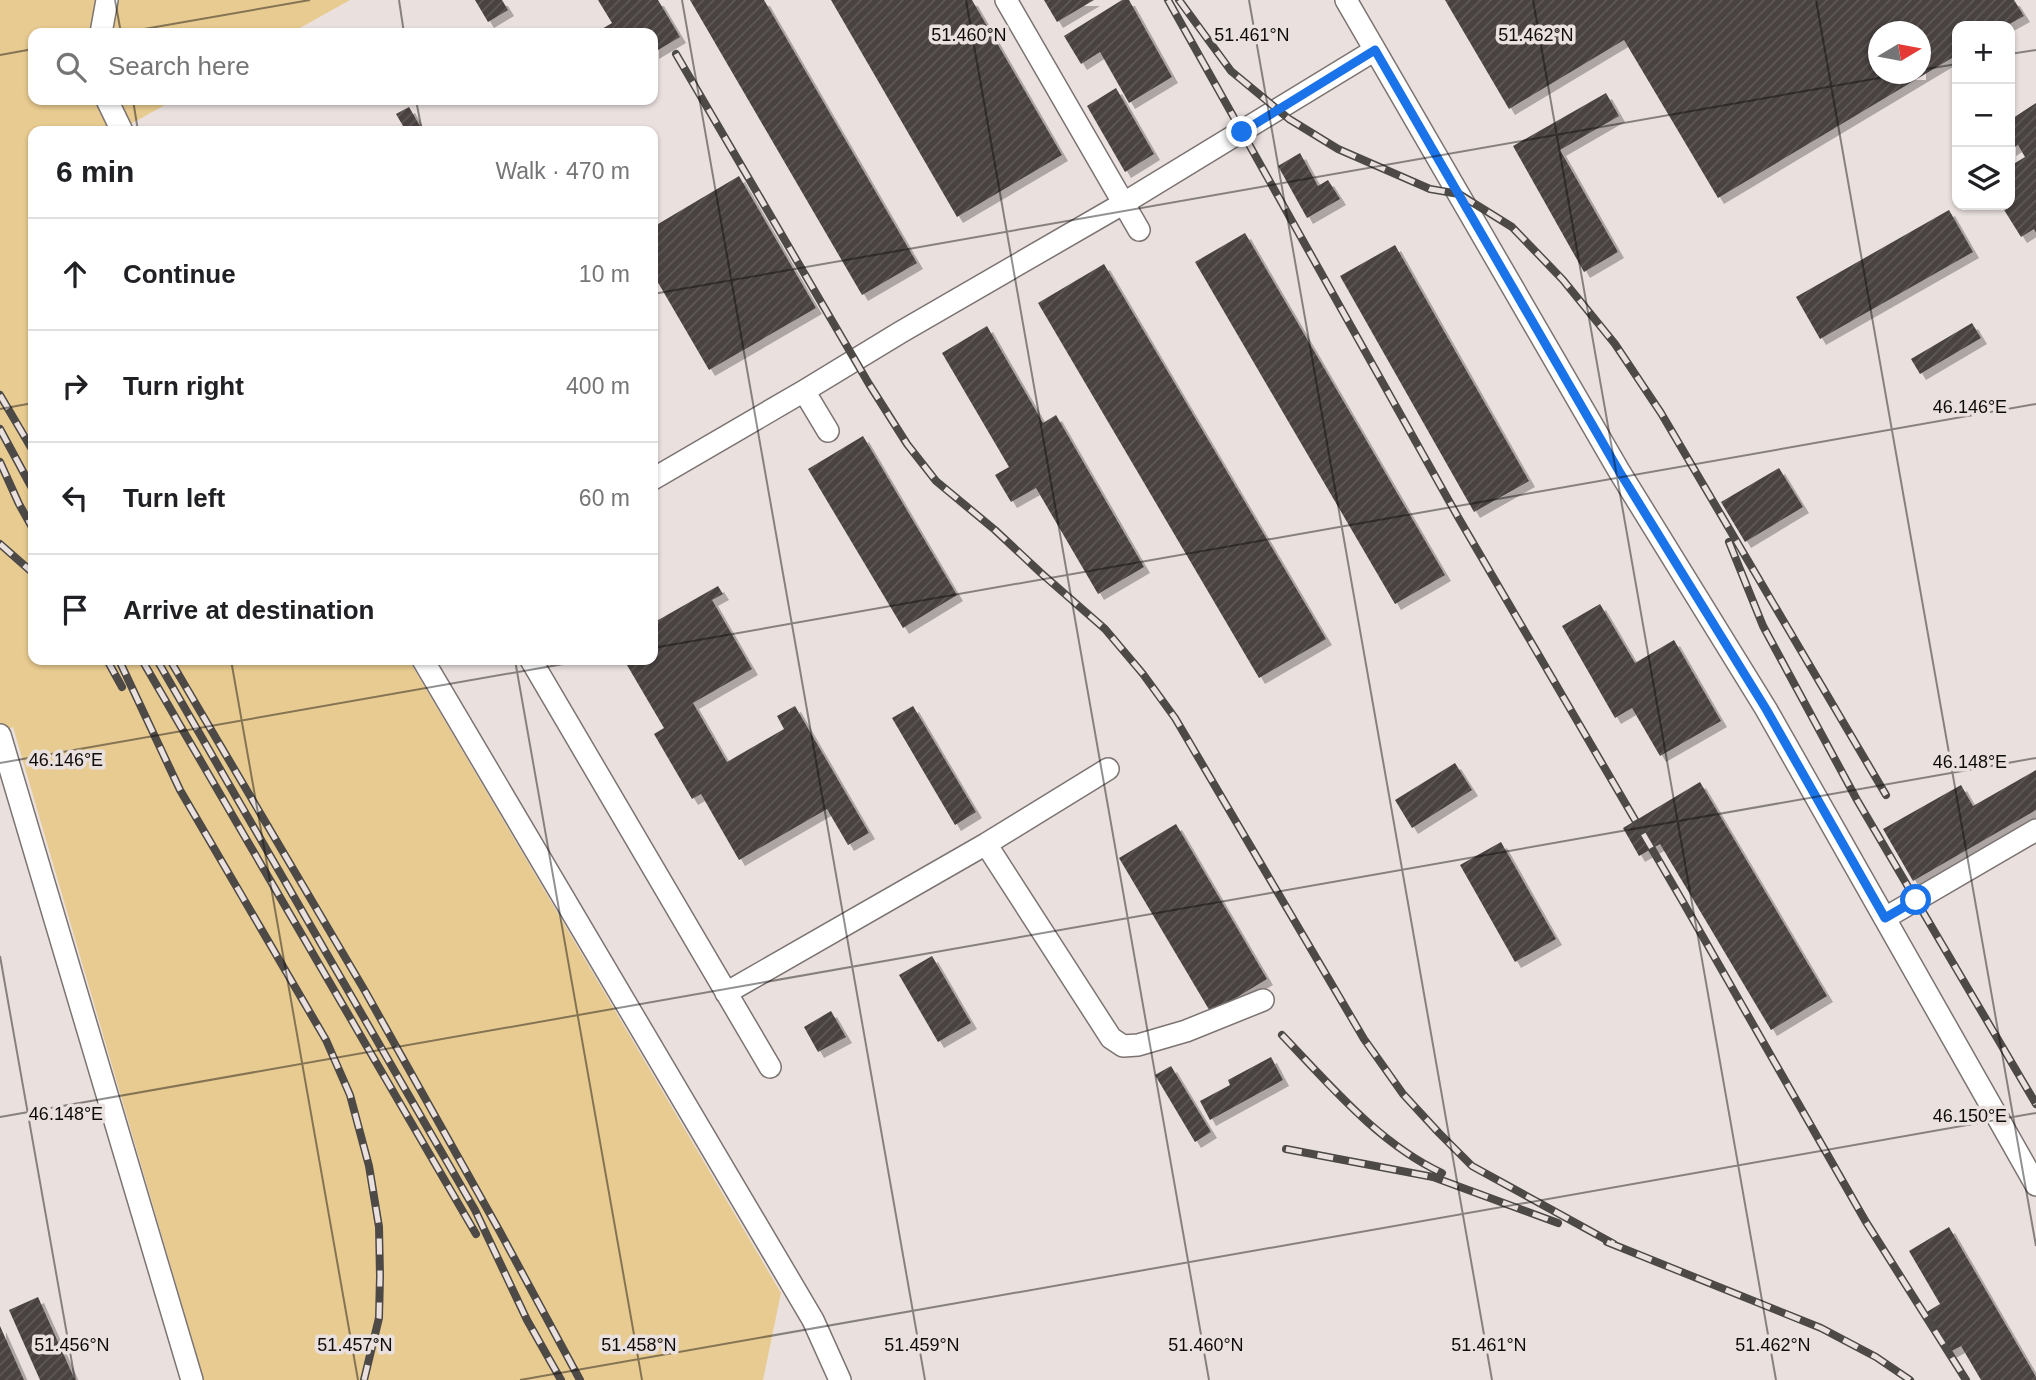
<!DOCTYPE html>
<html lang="en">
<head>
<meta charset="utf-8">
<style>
  :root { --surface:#fff; --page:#f2f2f2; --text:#202124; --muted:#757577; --line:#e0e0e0 }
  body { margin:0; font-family:Helvetica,sans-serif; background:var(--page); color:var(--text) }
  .controls { position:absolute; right:21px; top:21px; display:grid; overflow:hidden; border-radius:14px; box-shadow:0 2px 5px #0004 }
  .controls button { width:63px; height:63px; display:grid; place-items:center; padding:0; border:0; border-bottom:2px solid var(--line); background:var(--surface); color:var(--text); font:35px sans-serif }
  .compass { position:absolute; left:1868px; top:21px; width:63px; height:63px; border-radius:50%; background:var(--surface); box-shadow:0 2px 5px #0004; rotate:80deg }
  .stop { position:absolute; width:21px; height:21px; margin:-16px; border:5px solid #1a73e8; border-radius:50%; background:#fff }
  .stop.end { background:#1a73e8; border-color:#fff; box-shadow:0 2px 7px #0008 }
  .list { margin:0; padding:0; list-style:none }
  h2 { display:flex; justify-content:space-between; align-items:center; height:91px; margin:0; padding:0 28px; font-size:30px }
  h2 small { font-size:23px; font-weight:400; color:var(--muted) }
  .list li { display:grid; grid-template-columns:46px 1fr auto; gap:21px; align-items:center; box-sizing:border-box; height:112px; padding:0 28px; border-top:2px solid var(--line) }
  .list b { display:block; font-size:26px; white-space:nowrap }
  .list em { font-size:23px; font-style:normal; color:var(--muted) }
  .icon { flex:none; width:38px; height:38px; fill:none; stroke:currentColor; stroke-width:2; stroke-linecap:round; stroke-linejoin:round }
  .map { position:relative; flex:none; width:2036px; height:1380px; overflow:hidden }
  .search { position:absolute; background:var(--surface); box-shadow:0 2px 5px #0004; left:28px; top:28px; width:630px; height:77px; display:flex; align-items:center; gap:18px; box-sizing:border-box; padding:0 24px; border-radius:14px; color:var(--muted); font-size:26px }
  .panel { position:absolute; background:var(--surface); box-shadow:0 2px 5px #0004; left:28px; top:126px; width:630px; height:539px; border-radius:14px }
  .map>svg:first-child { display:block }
</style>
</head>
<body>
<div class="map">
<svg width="2036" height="1380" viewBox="0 0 2036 1380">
  <defs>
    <pattern id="building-hatch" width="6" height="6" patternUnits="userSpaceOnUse" patternTransform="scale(1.75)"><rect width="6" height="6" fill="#48423f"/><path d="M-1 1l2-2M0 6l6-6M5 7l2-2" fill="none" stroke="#5e5957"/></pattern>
    <filter id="shadow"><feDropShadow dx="6" dy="6" stdDeviation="0" flood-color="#0004"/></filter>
  </defs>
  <rect width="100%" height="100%" fill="#eae1df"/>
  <!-- green -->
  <path fill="#e8cb90" d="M0,0H350L291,33H33V100H174L118,131H33V660H409L781,1293L763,1380H204L13,727L0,733Z"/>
  <!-- building -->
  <path fill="url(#building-hatch)" fill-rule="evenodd" filter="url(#shadow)" d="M475,0H502L508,10L488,22Z
    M598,0H658L680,37L653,53V33H595L612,23Z
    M690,0H764L917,263L862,295Z
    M831,0H972L1062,155L957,217Z
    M1044,0H1094L1057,22Z
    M1122,0H1129L1172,77L1129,103L1100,52L1081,64L1064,36Z
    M1445,0H2014L2024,16L2006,26H1957V55L1718,198L1624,40L1509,109ZM1878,32H1920V74H1878Z
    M1116,88L1154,154L1125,172L1087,106Z
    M1606,93L1619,116L1560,150L1618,252L1584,272L1513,146Z
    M2036,103V233L2034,229L2021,237L2001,205H2010V166L2025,157L2018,145L2010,150V120Z
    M409,107L423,131H406L396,114Z
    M1300,153L1318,186L1328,180L1340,199L1307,218L1278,166Z
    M739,176L816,308L709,370L653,274V227Z
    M1949,210L1973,252L1820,339L1796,297Z
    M1245,233L1445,575L1395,604L1195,262Z
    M1395,245L1529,481L1474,512L1340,276Z
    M1104,264L1326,639L1259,678L1038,303Z
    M1972,323L1981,338L1920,374L1911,359Z
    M987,326L1043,423L1056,415L1144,567L1098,594L1036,488L1011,502L995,475L1009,467L942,353Z
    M863,436L957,595L903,628L808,469Z
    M1779,468L1803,507L1745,542L1721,502Z
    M718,586L723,594L712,600L752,669L693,703L727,762L784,729L777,716L795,706L869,833L848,845L827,809L739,860L701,794L692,799L654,734L664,728L624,660H653V623Z
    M1600,604L1635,663L1674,640L1721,721L1660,756L1632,708L1615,718L1562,626Z
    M913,706L976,812L955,825L892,718Z
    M1455,763L1472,790L1412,828L1395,800Z
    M2036,770V810L1913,881L1883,829L1961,785L1973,806Z
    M1700,782L1827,996L1771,1030L1660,844L1639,856L1623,828Z
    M1176,824L1267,979L1211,1013L1119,858Z
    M1501,842L1556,939L1515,962L1460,865Z
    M932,956L971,1023L938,1042L899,975Z
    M831,1011L846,1037L818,1052L804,1027Z
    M1271,1057L1283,1080L1210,1120L1200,1101L1230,1085L1228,1080Z
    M1171,1066L1211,1132L1195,1142L1155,1075Z
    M1949,1227L2036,1377V1380H1981L1961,1346L1948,1353L1925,1313L1940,1304L1909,1251Z
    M38,1297L75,1380H40L9,1310Z
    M0,1326L24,1380H0Z"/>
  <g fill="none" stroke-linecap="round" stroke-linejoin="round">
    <defs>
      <path id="minor" d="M1006,0L1139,230
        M1346,0L1619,471L1766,709L2036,1185
        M101,33L107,0
        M107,100L122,131
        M804,391L828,431
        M653,479L804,391L901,332L1124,203L1375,50
        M423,660L813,1320L840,1380
        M531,660L770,1067
        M0,735L192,1380
        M986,844L1111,1038L1123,1046L1138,1045L1186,1031L1263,1000
        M1885,918L2036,830
        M726,993L986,844L1108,769"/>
    </defs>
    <!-- minor casing -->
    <use href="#minor" stroke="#7c7472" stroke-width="24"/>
    <!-- minor -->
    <use href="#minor" stroke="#fff" stroke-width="21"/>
    <defs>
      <path id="rail" d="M1168,0L1458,517L1683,902L1866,1222L1966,1380
        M1179,0L1231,71L1289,119L1338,149L1430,189L1459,194L1512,227L1563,280L1615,344L1661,413L1886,795
        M676,54L869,384L907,444L936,481L995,530L1041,573L1105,629L1143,674L1175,718L1364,1039L1403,1094L1439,1133L1472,1166L1614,1244
        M0,395L33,451
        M0,429L33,490
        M0,462L19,504L33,529
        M1729,542L1763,626L1857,800L2036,1104
        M0,544L33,573
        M107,660L122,687
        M119,660L180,790L326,1040L350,1095L369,1166L379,1227L380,1276L379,1318L364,1380
        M142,660L476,1234
        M157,660L475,1210L527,1320L561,1380
        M170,660L365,991L499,1230L580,1380
        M1282,1035C1330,1085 1378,1143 1442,1173
        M1286,1149L1433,1177L1558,1223
        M1607,1242L1821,1328L1876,1357L1910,1380"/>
    </defs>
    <!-- rail casing -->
    <use href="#rail" stroke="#4d4947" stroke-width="8"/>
    <!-- rail -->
    <use href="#rail" stroke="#eae1df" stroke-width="5" stroke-dasharray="16" stroke-linecap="butt"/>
  </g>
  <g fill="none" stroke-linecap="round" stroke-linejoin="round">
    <!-- route -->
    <path stroke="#1a73e8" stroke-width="9" d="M1242,132L1375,50L1619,471L1766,709L1885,918L1916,900"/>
  </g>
  <!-- ticks -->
  <path fill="none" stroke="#0e0c0b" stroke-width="2" stroke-opacity="0.45" d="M115,0L121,33M399,0L404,33M682,0L925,1380M966,0L1209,1380M1249,0L1492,1380M1533,0L1776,1380M1816,0L2036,1246M121,33L310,0M2010,54L2036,50M0,55L33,49M1920,70L1957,64M133,100L138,131M416,100L422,131M653,294L1902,74M0,409L33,403M653,648L2036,404M231,660L358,1380M515,660L642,1380M0,763L586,660M0,956L75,1380M0,1117L2036,758M520,1380L2036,1113"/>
  <g font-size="18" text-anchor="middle" fill="#0e0c0b" stroke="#eae1df" stroke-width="7" stroke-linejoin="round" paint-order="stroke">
    <text x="969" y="41">51.460°N</text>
    <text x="1252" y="41">51.461°N</text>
    <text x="1536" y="41">51.462°N</text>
    <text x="1970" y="413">46.146°E</text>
    <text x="66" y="766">46.146°E</text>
    <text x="1970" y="768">46.148°E</text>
    <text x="66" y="1120">46.148°E</text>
    <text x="1970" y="1122">46.150°E</text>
    <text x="72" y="1351">51.456°N</text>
    <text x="355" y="1351">51.457°N</text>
    <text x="639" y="1351">51.458°N</text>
    <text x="922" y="1351">51.459°N</text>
    <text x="1206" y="1351">51.460°N</text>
    <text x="1489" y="1351">51.461°N</text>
    <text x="1773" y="1351">51.462°N</text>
  </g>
</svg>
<div class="controls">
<button>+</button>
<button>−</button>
<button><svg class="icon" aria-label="layers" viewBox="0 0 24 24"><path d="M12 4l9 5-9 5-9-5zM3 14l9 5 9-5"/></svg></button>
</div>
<svg class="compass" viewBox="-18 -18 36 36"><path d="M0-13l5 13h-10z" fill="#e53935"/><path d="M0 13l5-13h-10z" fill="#757577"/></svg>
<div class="stop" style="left:1916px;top:900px"></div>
<div class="stop end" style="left:1242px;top:132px"></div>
<div class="search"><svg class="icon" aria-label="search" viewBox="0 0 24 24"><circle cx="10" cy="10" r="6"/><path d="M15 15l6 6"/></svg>Search here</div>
<section class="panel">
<h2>6 min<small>Walk · 470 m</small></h2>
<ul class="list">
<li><svg class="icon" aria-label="ahead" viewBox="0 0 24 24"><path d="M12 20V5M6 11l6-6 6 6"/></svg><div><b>Continue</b></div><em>10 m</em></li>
<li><svg class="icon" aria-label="right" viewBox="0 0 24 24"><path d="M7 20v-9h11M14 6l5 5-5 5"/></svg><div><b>Turn right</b></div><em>400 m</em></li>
<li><svg class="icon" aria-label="left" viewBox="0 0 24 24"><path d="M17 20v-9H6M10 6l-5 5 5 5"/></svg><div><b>Turn left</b></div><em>60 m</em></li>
<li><svg class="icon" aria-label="arrive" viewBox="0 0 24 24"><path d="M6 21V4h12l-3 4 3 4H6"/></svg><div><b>Arrive at destination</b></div></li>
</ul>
</section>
</div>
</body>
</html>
